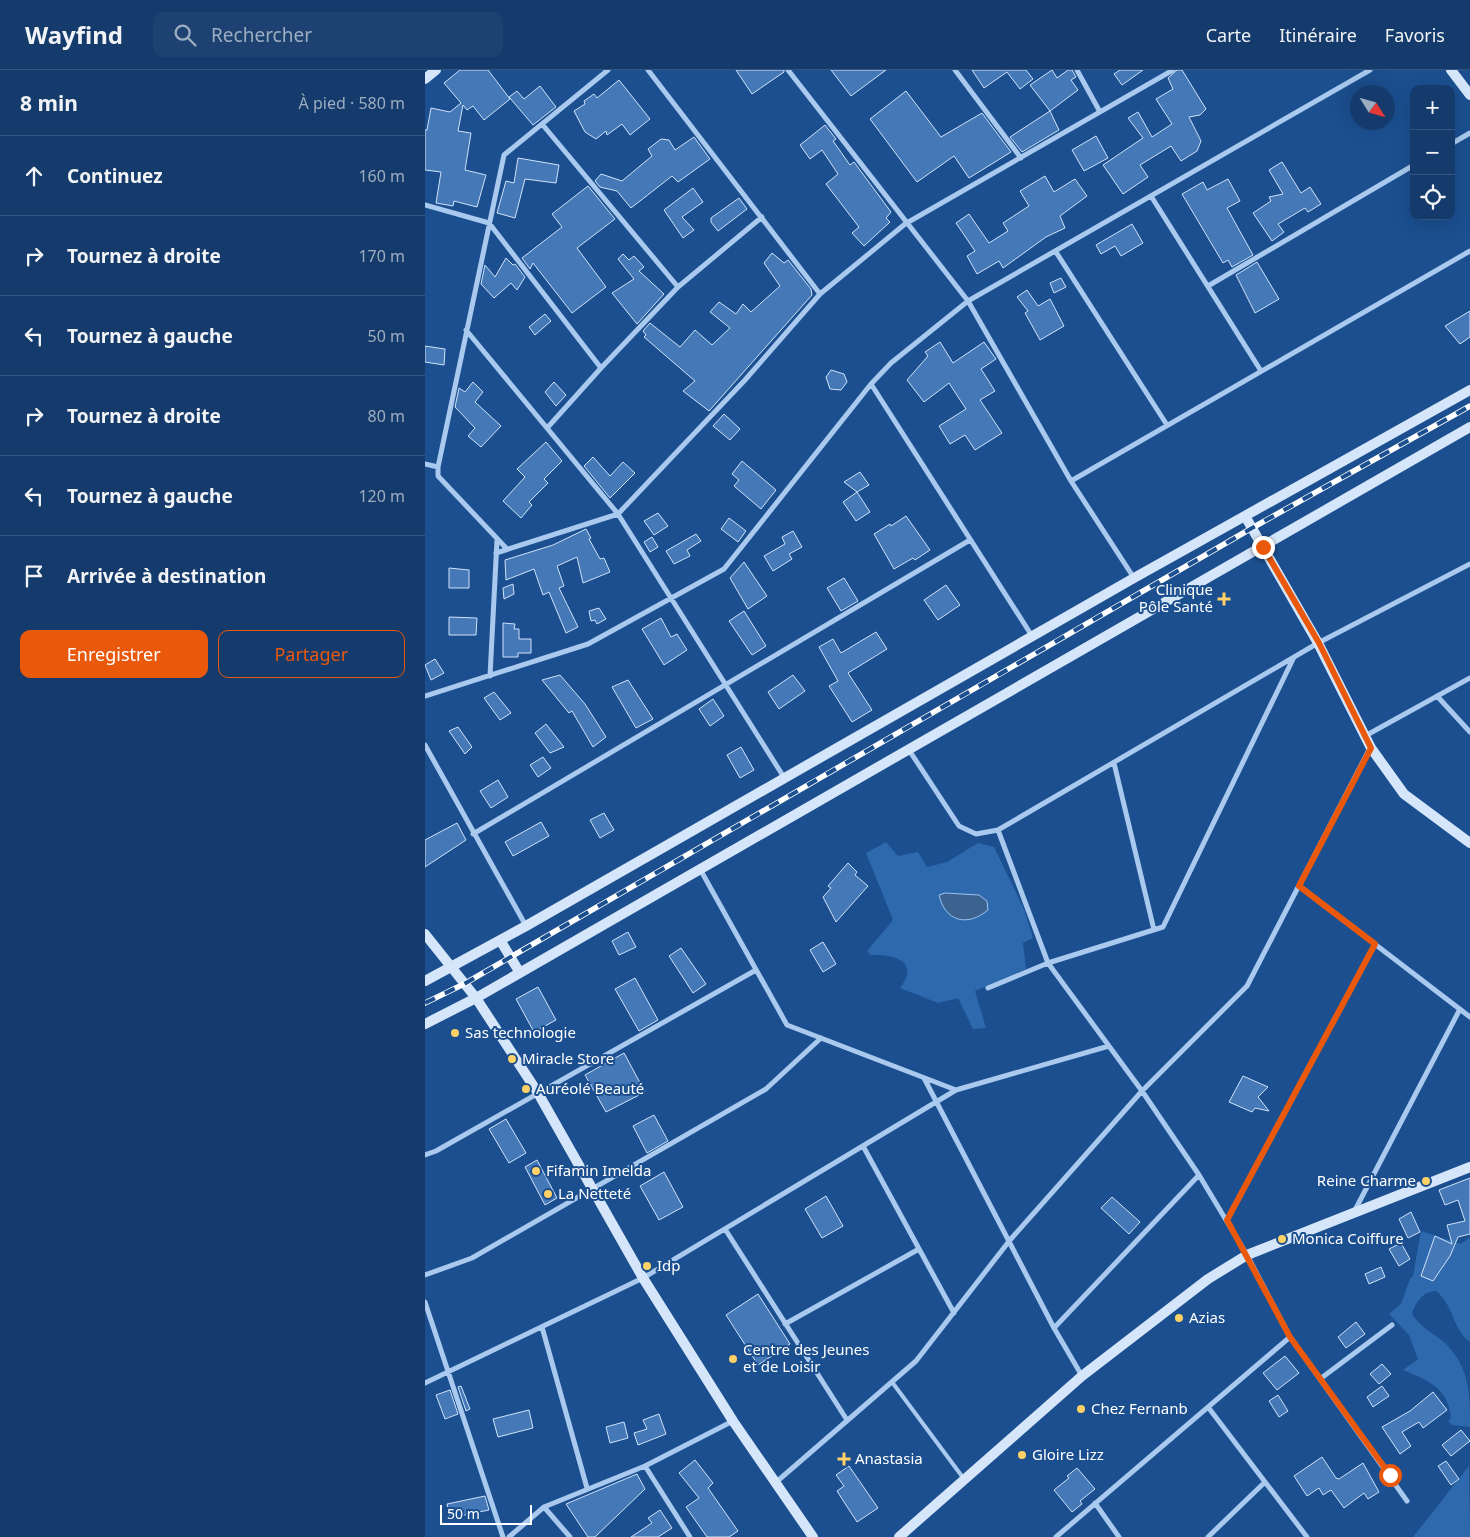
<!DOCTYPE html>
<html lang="fr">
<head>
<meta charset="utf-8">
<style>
  :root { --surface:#143b6b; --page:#1d4271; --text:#f1f3f6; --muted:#9dadc1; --line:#33557e; --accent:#ea580c }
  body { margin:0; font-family:"Noto Sans",sans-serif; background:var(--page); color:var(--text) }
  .controls { position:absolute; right:15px; top:15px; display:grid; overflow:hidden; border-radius:10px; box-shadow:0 5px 20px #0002 }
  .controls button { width:45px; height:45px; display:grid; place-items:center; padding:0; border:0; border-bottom:1px solid var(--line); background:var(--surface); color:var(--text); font:25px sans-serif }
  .compass { position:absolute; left:925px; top:15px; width:45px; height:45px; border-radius:50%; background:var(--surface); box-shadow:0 5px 20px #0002; rotate:127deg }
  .scale { position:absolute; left:15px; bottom:12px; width:92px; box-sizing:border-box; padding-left:5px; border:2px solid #fff; border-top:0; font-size:14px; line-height:18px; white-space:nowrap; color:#fff; -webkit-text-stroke:4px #1b4f8f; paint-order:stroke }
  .stop { position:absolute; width:15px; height:15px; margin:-11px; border:4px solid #ea580c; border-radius:50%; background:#fff }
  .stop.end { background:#ea580c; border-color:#fff; box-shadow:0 1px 5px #0008 }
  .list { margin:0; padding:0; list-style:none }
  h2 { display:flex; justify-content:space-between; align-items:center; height:65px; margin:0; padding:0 20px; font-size:21px }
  h2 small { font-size:16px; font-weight:400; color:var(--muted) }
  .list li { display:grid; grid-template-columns:32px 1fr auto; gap:15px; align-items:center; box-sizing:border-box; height:80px; padding:0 20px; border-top:1px solid var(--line) }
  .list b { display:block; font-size:19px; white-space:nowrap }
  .list em { font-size:16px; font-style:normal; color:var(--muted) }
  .actions { display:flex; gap:10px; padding:15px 20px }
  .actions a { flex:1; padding:11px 0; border:1px solid var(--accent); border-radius:10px; text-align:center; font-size:18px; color:var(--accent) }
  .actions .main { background:var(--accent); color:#fff }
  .icon { flex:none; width:28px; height:28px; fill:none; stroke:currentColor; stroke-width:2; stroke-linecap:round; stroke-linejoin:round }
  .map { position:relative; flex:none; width:1045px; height:1467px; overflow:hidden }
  header { display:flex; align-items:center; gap:30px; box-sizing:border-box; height:70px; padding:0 25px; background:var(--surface); border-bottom:1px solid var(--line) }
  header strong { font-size:24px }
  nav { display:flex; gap:28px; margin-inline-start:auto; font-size:18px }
  .search { width:350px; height:45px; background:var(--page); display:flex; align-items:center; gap:12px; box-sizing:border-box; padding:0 18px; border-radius:10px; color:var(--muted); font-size:19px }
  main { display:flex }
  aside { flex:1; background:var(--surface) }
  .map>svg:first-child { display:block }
</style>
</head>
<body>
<header>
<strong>Wayfind</strong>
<div class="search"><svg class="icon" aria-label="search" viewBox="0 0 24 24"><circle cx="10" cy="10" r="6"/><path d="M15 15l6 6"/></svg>Rechercher</div>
<nav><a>Carte</a><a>Itinéraire</a><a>Favoris</a></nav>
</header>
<main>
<aside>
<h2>8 min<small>À pied · 580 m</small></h2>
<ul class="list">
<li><svg class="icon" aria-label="ahead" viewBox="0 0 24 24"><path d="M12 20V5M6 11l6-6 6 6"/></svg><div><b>Continuez</b></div><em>160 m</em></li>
<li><svg class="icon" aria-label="right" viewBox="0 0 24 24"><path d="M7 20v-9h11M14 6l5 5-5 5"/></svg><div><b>Tournez à droite</b></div><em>170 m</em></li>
<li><svg class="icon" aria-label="left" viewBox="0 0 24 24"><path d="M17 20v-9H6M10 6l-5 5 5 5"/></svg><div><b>Tournez à gauche</b></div><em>50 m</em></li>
<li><svg class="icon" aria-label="right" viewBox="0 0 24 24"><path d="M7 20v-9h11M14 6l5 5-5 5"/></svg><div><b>Tournez à droite</b></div><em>80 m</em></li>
<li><svg class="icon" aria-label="left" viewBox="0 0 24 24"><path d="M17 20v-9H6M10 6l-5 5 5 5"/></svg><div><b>Tournez à gauche</b></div><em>120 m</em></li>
<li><svg class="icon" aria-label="arrive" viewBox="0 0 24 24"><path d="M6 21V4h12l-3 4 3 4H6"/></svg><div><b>Arrivée à destination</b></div></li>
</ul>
<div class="actions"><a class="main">Enregistrer</a><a>Partager</a></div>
</aside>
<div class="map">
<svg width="1045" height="1467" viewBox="0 0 1045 1467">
  <rect width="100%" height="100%" fill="#1b4f8f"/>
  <!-- green -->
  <path fill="#2e69ad" d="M461,772L473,786L493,782L502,797L522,792L553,773L569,777L599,839L608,868L598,873L601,899L550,921L561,958L548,959L533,928L513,933L475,918C496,891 468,884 446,885L442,881L468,850L441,783Z
    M996,1161L1036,1174L1045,1167V1272C1027,1259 1029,1235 1011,1221C997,1222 991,1232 987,1244C995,1257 1008,1263 1019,1272C1045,1297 1045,1323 1045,1357L1027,1355L1023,1351L1026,1348C1023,1317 1002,1310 978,1300L993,1289L984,1265L964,1244L976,1234L985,1209L988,1206Z
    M1044,1396L1045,1467H988Z"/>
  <!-- water -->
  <path fill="#3c6290" stroke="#9cc4f0" d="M520,823L554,825L562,831L563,840C543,857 520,852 514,825Z"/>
  <!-- building -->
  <path fill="#4478b7" stroke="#cfe3fa" d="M35,0H63L85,29L59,50L48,36L42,40L38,35L33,61L46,63L40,100L61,105L52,137L29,131L28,136L11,133L16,102L0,100V60H2L6,38L25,42L36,33L19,13Z
    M311,0H359V2L327,24Z
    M406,0H461L426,26Z
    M547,0H601L608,9L595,19L582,2L559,18Z
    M627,0L632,8L643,0H647L651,7L646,10L653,20L625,41L605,15Z
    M695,0H718L697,15L689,4Z
    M752,0H757L781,39L775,45L764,47L776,71L772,81L756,91L746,76L715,95L723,107L698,124L678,95L718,68L703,48L713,42L727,67L747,54L731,29L748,19L743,8Z
    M194,10L225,49L205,65L197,54L182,65L181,61L171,69L160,62L149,41L160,34L159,31L169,24L172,28Z
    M115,16L131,37L108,55L84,27L92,21L99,29Z
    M481,21L516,67L557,43L586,82L544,108L529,86L492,112L445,49Z
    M625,41L634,60L597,82L585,67Z
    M400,55L411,69L408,71L425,95L429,92L466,142L461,148L465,152L439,176L427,163L434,157L401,114L413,104L397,80L385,89L375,75Z
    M671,66L683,88L659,101L647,80Z
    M269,67L285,89L253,112L247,106L206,138L192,121L175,117L170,111L176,104L197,111L227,86L223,79L236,69L244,70L250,80Z
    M93,88L134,95L131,113L100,109L90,148L72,143L81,111L89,113Z
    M857,92L876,123L885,117L896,134L883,142L880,138L853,154L859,162L847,171L828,143L846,131L844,127L858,124L844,100Z
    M620,106L629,122L650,109L662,126L635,146L640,158L621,167L578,198L574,191L552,204L542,186L550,181L531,153L544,144L564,173L583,161L578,153L604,136L595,121Z
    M803,109L815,131L802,138L828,185L807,197L803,190L798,193L757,124L778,112L782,120Z
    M163,116L190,149L152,178L181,217L147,243L108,193L105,199L97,188L137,157L127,144Z
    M268,118L278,132L257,147L269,160L258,168L239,140Z
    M314,128L322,139L293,161L286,152V148Z
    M707,154L718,173L696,186L690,176L676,184L671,175Z
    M347,183L359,193L363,190L386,219L387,225L284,341L258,321L270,311L219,267L221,265L218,261L225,253L255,277L270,260L287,275L305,258L285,242L294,232L311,244L318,234L326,242L355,216L339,193Z
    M198,184L204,190L209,186L219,197L214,201L239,224L212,254L187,223L209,209L193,189Z
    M81,188L88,195L90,194L100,207L92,220L86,213L69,228L56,214L60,195L70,207Z
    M832,192L854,229L830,243L811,205Z
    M636,208L641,217L629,223L625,213Z
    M602,220L613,236L625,229L639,256L615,270L600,243L603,241L592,227Z
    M1045,241V267L1035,274L1020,256Z
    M120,244L126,251L110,265L104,257Z
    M515,272L528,293L559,272L571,289L556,299L570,321L555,330L577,363L550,380L540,365L525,374L514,356L541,339L524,313L499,332L482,310L503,286L500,282Z
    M0,276L20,279L19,295L0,292Z
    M406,300L419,304L422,312L416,320L405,319L401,307Z
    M48,312L58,322L50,332L76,356L56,377L43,366L50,358L30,337L34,318L40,322Z
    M129,312L141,325L131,336L120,322Z
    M299,344L315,359L305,370L288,356Z
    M121,372L137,391L119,409L123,413L104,432L107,435L96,448L78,431L100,407L92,399Z
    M168,387L185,406L198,392L210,403L185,428L159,396Z
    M317,391L351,420L336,439L309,416L314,410L307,404Z
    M435,402L444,415L432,422L419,412Z
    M432,422L445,442L431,451L418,432Z
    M233,443L243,456L229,465L219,451Z
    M481,446L505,480L490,490L488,488L469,499L449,464L465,454L466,456Z
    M304,448L321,461L313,472L296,459Z
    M161,459L166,468L164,469L175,489L179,488L185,502L158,513L152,487L132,496L139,516L134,518L153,557L141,563L124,522L118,525L109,499L81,510L80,490L128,475Z
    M368,461L377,477L364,484L367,489L348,501L339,486L360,474L357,467Z
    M271,464L276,471L262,480L265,486L249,494L241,481Z
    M227,467L233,477L225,482L219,472Z
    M319,492L342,526L323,539L305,508Z
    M24,498L44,500V518H24Z
    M419,508L433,531L416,541L402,518Z
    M88,514L89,524L79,529L78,518Z
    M521,515L535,535L513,550L499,530Z
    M174,538L181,549L172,554L170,550L166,551L164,541Z
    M319,541L341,576L327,585L304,551Z
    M24,547L52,548L51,565H24Z
    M236,548L246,567L252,564L262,580L239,595L217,559Z
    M78,553L90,554L89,559H94V569H106V583H93V587H78Z
    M451,562L462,579L423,603L447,640L427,652L404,616L413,611L394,577L408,569L416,583Z
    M10,589L19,603L6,610L0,595Z
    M135,605L160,634L181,667L168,677L147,641L144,643L117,610Z
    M368,605L380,621L354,639L343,622Z
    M203,610L228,649L211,658L187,617Z
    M69,622L86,643L75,650L59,628Z
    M288,629L299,646L285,656L274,639Z
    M121,654L139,677L125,683L110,663Z
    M33,657L47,677L40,684L24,661Z
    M316,677L329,700L315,708L302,685Z
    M118,687L126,698L113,707L105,695Z
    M73,710L83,727L66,738L55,721Z
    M179,743L189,760L175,768L165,750Z
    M116,752L124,766L88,786L80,772Z
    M32,753L41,770L0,797V770Z
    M423,793L432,802L430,805L443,816L411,852L398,827L406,818L403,816Z
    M203,862L211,877L194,885L187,871Z
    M398,872L411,894L398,902L385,880Z
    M256,878L281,914L268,923L244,886Z
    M210,908L233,950L214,961L190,919Z
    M113,917L131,950L109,962L91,929Z
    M199,983L220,1022L181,1042L160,1005Z
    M818,1006L843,1017L833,1027L844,1041L830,1038L827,1042L804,1032Z
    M229,1045L243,1071L222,1083L208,1056Z
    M81,1049L101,1083L84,1093L64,1059Z
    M112,1090L132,1128L120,1135L100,1097Z
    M239,1102L258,1137L234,1150L215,1116Z
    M1045,1108V1164L1033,1167L1025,1186L1008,1211L996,1206L1010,1166L1027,1174L1022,1155L1040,1151L1033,1130L1020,1135L1014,1120Z
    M401,1126L418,1156L397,1168L380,1139Z
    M687,1127L715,1152L704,1164L676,1138Z
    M986,1142L995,1162L983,1168L974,1149Z
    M976,1173L985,1189L974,1196L964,1179Z
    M956,1197L960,1207L944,1214L940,1204Z
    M333,1224L365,1274L333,1295L301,1245Z
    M931,1252L940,1264L921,1278L913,1267Z
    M860,1286L874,1303L852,1320L838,1303Z
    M957,1294L966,1304L954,1314L945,1304Z
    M36,1316L45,1339L41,1341L33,1317Z
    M957,1316L964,1326L948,1337L942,1327Z
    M25,1320L33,1344L20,1349L11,1325Z
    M1008,1322L1022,1340L998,1358L994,1352L977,1362L986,1376L975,1384L957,1357L985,1341Z
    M853,1325L863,1341L854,1347L844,1331Z
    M104,1340L108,1358L73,1367L68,1349Z
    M234,1344L241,1364L213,1375L209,1363L222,1359L218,1350Z
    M199,1352L203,1368L185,1373L181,1357Z
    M1036,1360L1045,1371L1026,1386L1017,1375Z
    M897,1387L911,1408L914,1409L938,1393L954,1422L943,1429L939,1423L919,1438L906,1420L898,1425L894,1418L882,1426L869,1406Z
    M270,1390L288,1413L283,1418L313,1461L304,1467H282L261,1437L274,1428L254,1403Z
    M1021,1391L1034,1409L1026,1415L1013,1396Z
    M424,1396L453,1438L432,1452L412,1421L419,1416L411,1405Z
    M652,1398L670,1419L655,1431L657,1434L647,1442L629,1420L644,1408L642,1406Z
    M212,1404L220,1419L170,1467H163L141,1434Z
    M60,1426L64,1440L25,1448L22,1434Z
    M235,1440L247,1458L233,1467H206L227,1453L223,1448Z"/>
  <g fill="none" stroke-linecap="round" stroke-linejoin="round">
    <!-- lane -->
    <path stroke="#a9c9ee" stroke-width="4" d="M467,1312L539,1409"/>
    <!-- street -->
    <path stroke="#a9c9ee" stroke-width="5" d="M223,0L395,224
      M363,0L543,231L646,411L709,508
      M530,0L596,88
      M652,0L675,42
      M117,54L253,217
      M1026,74L1045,63
      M726,126L836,301
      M0,135L64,153L176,298
      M631,182L742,355
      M783,216L989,95
      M41,260L193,444L360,709
      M446,314L607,566
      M123,357L176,298L253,217L337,147
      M0,394L13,397
      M646,411L1045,181
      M82,479L13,406V397L79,85L183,0
      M71,483L193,444L320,310L395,224L480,154L748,0
      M65,606L72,470
      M0,626L163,574L299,499L446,314L466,293L543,231L945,0
      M1012,626L1045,662
      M940,666L1045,608
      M0,675L101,856
      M484,680L534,756L551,764L573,760L893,573L1045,494
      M689,693L729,860
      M573,760L623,893L717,1021L774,1105L822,1185L865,1267L982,1431
      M48,764L545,470
      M275,799L362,955L531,1020
      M874,816L1045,947
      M563,918L623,893L738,857L869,587
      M499,1008L629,1258L657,1306
      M438,1076L529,1243
      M0,1085L11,1081L331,900
      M929,1142L1035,939
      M802,1150L950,874
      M300,1159L422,1350
      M0,1205L47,1188L341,1019L396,968
      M0,1232L78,1467
      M360,1254L494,1179
      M117,1257L162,1418
      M629,1258L774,1105
      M895,1309L967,1255
      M0,1313L218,1208L531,1020L684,976
      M783,1337L882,1467
      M220,1396L265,1467
      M349,1414L491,1291L585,1170L717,1021L822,916L945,678
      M670,1433L694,1467
      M119,1437L145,1467
      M84,1467L119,1437L220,1396L308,1351
      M631,1467L865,1267
      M783,1467L840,1412"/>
    <!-- secondary -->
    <path stroke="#d6e6fa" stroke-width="10" d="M1026,0L1045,25
      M0,9L11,0
      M820,446L893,573L946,678L979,724L1045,773
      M0,864L51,928L113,1023L218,1208L308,1351L388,1467
      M75,870L95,903
      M0,911L101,856L709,508L1045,320
      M0,954L51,928L1045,357
      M474,1467L657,1306L783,1209L822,1185L1045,1097"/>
    <defs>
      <path id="rail" d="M0,933L39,914L827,458L1045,336"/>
    </defs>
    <!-- rail casing -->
    <use href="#rail" stroke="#fff" stroke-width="5.5"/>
    <!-- rail -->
    <use href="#rail" stroke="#1b4f8f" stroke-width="4" stroke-dasharray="11" stroke-linecap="butt"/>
  </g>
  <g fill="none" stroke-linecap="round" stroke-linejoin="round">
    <!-- route -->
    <path stroke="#ea580c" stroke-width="6" d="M838,477L894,573L946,678L874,816L950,874L802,1150L865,1267L965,1405"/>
  </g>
  <!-- markers -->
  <g fill="#ffd166" stroke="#1b4f8f" stroke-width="2">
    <path d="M796.5 521.5h5v5h5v5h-5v5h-5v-5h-5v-5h5z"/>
    <circle cx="30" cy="963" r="5"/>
    <circle cx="87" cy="989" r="5"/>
    <circle cx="101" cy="1019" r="5"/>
    <circle cx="111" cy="1101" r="5"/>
    <circle cx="1001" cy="1111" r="5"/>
    <circle cx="123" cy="1124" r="5"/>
    <circle cx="857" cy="1169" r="5"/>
    <circle cx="222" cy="1196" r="5"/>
    <circle cx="754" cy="1248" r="5"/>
    <circle cx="308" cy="1289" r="5"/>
    <circle cx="656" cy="1339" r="5"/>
    <circle cx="597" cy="1385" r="5"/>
    <path d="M416.5 1381.5h5v5h5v5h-5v5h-5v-5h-5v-5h5z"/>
  </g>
  <g text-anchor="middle" stroke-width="4" stroke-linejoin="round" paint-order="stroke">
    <!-- poi labels -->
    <g font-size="15" fill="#fff" stroke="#1b4f8f" text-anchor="start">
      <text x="788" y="525" text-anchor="end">Clinique<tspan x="788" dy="17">Pôle Santé</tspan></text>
      <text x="40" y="968">Sas technologie</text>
      <text x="97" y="994">Miracle Store</text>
      <text x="111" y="1024">Auréolé Beauté</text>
      <text x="121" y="1106">Fifamin Imelda</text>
      <text x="991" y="1116" text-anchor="end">Reine Charme</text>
      <text x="133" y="1129">La Netteté</text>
      <text x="867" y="1174">Monica Coiffure</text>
      <text x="232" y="1201">Idp</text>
      <text x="764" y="1253">Azias</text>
      <text x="318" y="1285">Centre des Jeunes<tspan x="318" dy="17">et de Loisir</tspan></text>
      <text x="666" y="1344">Chez Fernanb</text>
      <text x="607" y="1390">Gloire Lizz</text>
      <text x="430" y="1394">Anastasia</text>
    </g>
  </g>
</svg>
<div class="controls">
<button>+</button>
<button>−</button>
<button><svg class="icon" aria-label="locate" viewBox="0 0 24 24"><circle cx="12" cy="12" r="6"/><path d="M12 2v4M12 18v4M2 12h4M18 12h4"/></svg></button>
</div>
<svg class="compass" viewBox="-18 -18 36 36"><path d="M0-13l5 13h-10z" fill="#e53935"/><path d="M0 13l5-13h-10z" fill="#9dadc1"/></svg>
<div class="scale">50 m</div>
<div class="stop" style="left:965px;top:1405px"></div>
<div class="stop end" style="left:838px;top:477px"></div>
</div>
</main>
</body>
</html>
